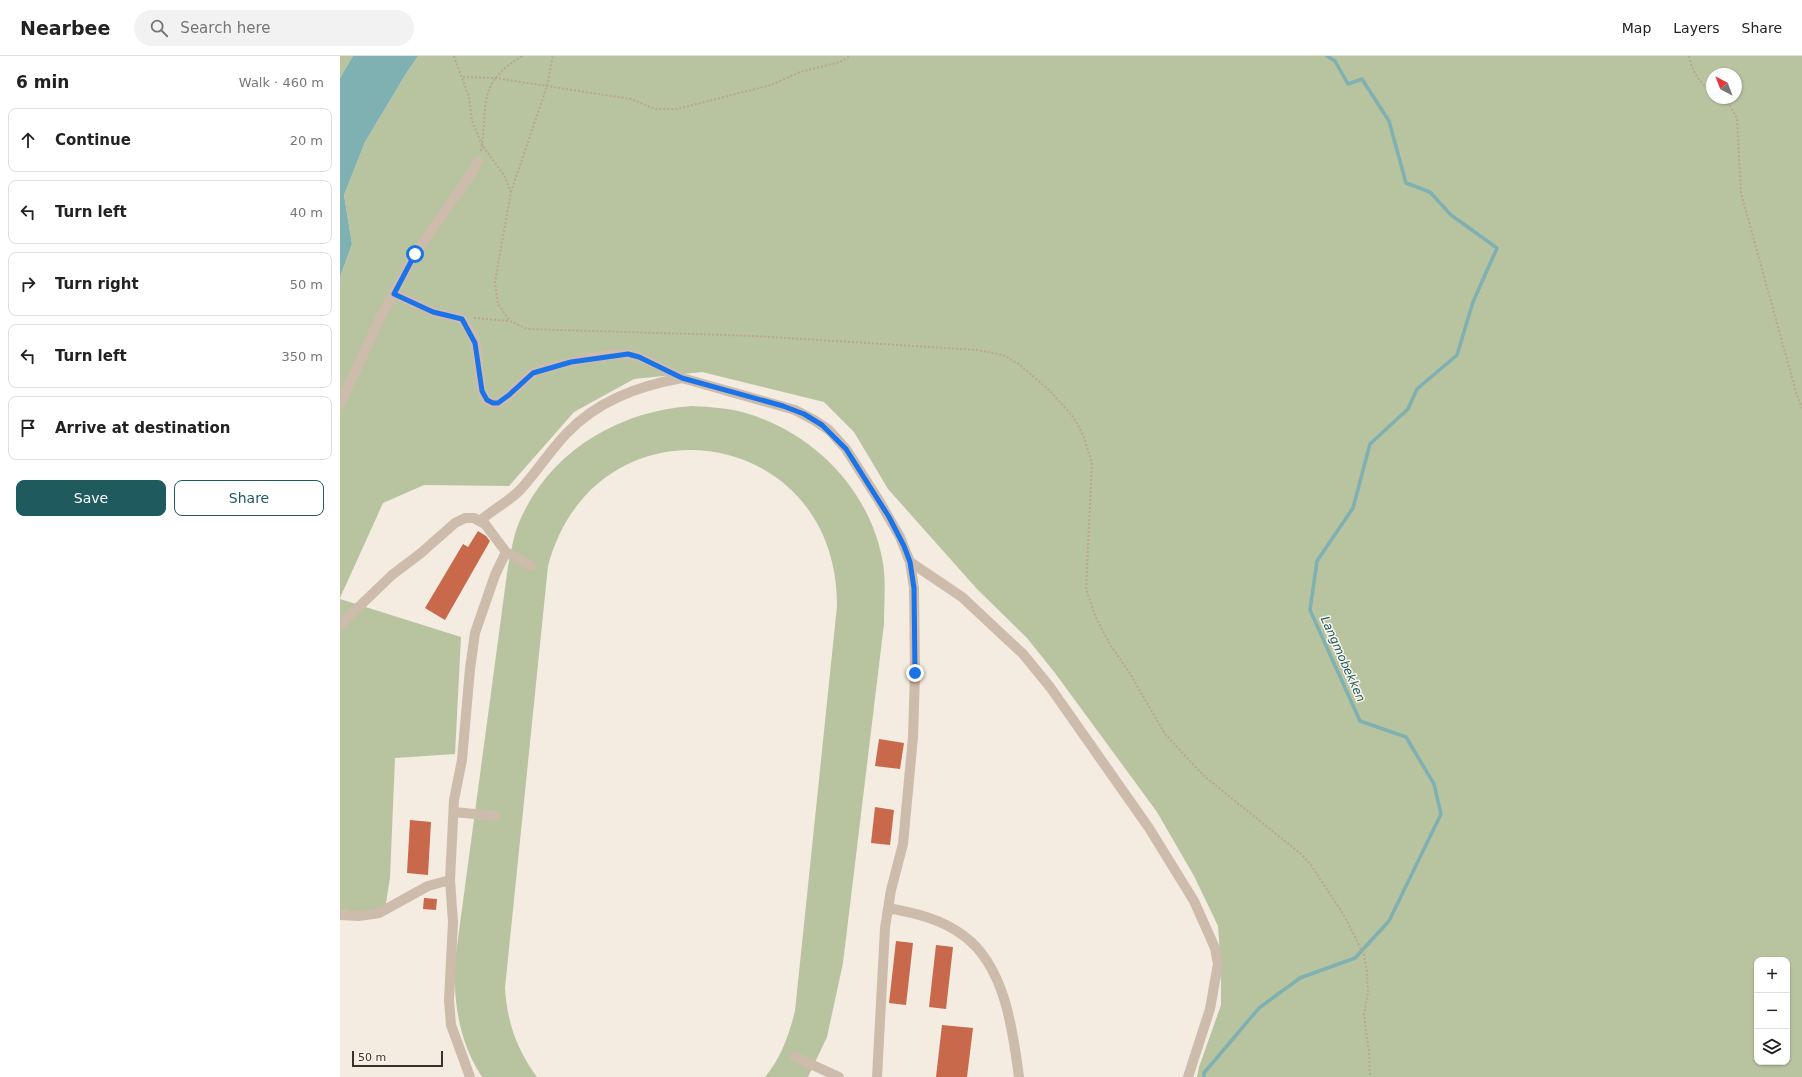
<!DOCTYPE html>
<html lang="en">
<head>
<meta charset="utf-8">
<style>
  :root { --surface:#fff; --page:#f2f2f2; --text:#222; --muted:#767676; --line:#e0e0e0; --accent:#1f5a5e }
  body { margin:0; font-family:"DejaVu Sans",sans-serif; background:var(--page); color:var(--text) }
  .controls { position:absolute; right:12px; bottom:12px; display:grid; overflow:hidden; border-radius:8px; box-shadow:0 1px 3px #0004 }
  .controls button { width:36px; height:36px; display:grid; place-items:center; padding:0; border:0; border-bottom:1px solid var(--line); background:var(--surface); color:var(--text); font:20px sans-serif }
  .compass { position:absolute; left:1366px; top:12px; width:36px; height:36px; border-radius:50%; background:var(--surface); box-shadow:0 1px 3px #0004; rotate:318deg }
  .scale { position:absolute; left:12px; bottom:10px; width:91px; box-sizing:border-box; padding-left:4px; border:2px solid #3b302b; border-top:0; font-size:11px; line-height:14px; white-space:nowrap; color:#3b302b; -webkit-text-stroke:3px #fbf5ee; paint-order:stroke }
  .stop { position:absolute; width:12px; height:12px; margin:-9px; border:3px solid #1a73e8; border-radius:50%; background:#fff }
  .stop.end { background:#1a73e8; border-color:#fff; box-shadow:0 1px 4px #0008 }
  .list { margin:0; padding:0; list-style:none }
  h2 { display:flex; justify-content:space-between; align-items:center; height:52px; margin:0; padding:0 16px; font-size:17px }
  h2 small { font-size:13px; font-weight:400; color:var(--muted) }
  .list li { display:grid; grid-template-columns:26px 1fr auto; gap:12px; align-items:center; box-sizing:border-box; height:64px; margin:0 8px 8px; padding:0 8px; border:1px solid var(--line); border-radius:8px }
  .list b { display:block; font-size:15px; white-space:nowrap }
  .list em { font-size:13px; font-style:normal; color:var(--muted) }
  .actions { display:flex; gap:8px; padding:12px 16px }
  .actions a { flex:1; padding:9px 0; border:1px solid var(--accent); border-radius:8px; text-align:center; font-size:14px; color:var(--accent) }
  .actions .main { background:var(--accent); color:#fff }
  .icon { flex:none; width:22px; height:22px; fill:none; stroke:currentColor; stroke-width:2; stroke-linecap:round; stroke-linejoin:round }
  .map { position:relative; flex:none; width:1462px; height:1021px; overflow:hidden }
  header { display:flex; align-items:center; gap:24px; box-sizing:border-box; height:56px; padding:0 20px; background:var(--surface); border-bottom:1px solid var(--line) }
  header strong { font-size:19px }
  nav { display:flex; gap:22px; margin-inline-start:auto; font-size:14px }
  .search { width:280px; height:36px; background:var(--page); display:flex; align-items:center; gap:10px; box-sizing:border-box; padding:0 14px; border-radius:22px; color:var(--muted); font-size:15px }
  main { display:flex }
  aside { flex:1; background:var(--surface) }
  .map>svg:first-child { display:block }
</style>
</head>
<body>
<header>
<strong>Nearbee</strong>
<div class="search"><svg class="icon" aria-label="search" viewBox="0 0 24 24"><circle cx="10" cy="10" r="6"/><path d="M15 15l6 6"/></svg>Search here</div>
<nav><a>Map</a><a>Layers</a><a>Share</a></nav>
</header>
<main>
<aside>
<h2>6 min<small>Walk · 460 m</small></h2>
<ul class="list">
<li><svg class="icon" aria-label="ahead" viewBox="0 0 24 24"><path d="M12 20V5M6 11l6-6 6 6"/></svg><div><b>Continue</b></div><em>20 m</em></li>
<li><svg class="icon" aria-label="left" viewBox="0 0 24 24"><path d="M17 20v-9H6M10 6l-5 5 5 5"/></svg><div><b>Turn left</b></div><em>40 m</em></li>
<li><svg class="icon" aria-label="right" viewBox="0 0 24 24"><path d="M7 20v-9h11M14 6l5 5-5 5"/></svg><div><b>Turn right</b></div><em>50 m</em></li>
<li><svg class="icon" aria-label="left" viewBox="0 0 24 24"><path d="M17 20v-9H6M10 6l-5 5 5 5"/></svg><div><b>Turn left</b></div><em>350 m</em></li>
<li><svg class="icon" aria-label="arrive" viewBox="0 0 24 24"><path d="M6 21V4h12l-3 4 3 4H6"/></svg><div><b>Arrive at destination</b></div></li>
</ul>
<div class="actions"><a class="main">Save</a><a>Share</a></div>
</aside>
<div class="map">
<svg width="1462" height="1021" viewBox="0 0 1462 1021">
  <rect width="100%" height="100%" fill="#f4ebe1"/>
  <!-- green -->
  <path fill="#b8c4a0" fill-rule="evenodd" d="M0,0H13L0,22Z
    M78,0H1462V1021H857L859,1011L881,949V912L878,870L854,820L817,756L715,617L687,582L637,533L548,433L514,376L484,346L362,316L294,323L234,356L169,430L84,429L43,447L0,542V221L12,188L4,139L25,86L67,16ZM1372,18H1396V42H1372ZM1417,904H1447V1006H1417Z
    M352,350C371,351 390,352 409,358C476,379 531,436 543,507C546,527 544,547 544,568L503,907L487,981L468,1021H425C441,1002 449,979 455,955L497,550C498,367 255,334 208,510L165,932C167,966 177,994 197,1021H142C119,986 113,945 115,905L168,510C171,497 173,482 178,469C207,397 277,355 352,350Z
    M0,543L121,581L115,698L55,702L50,822L44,859L0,854Z"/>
  <!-- water -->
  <path fill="#7fb0b2" d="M13,0H78L67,16L25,86L4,139L12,188L0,221V22Z"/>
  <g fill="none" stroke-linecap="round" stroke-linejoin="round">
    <!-- stream -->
    <path stroke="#7fb0b2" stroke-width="3.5" d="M864,1021V1017L919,952L960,922L1015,902L1049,865L1101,758L1094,728L1066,681L1020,665L970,554L977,505L1013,452L1030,388L1068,353L1077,333L1117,299L1133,246L1157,192L1111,159L1090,136L1066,127L1049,65L1022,23L1008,28L995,5L987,0"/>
  </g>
  <!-- building -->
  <path fill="#c8694b" d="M138,475L146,480L150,485L105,564L85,552L123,488L128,491Z
    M539,683L564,687L560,713L535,710Z
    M535,751L554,754L550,789L531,787Z
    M70,764L91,766L88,819L67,817Z
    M84,842L97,843L96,854L83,853Z
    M556,885L573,887L566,949L549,947Z
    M596,889L613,891L606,953L589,951Z
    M602,969L633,972L627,1021H596Z"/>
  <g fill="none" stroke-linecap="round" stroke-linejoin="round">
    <!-- path -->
    <path stroke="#b9a596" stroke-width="2" stroke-dasharray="2 2" stroke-linecap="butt" d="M114,0L129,41L132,65L142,89L164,119L171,136L155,226L158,248L170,265L187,273L416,280L637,294L663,299L679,308L710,335L734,362L744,381L752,407L746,533L756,562L771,590L789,616L825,678L864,720L961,798L971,809L1005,861L1024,899L1027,915L1028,936L1024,959L1029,996L1030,1021
      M1349,0C1352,16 1359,26 1372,36
      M123,21L155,22L207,30L291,43L315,53H337L431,29L460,16L500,6L510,0
      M1380,42L1390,50L1397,62L1401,137L1456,336L1462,352
      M141,95C149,48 135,29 182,0
      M171,136L207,30L213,0
      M134,262L170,265"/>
    <!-- minor -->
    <path stroke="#cdbbac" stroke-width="10" d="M54,238L93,256L122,263C127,270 133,279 135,287C140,301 137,334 146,343C162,359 182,320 197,315C217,309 273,294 292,299C309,303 326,315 342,322
      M0,348L41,260L75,198L131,118L138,105
      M140,465C153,453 169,446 181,433C197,415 210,395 226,378C257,345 298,330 342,322L455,354L474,364L489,374L506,393L538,443L560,481L570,506L574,532L575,617L573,681L563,788L551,834L545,872L537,1021
      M570,506L622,541L683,598L710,631L809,772L854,845L875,892L878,908L870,953L848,1021
      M0,569L52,519L81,497L115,467L125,462H134L145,468L166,496L191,510
      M114,756L156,760
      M548,852C575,857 602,863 624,880C665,910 673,975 679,1021
      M0,859L19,860L39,857L88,830L110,824
      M455,1001L499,1021
      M130,1021L111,969L109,944L113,866L110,824L114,744L122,704L130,613L135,577L155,519L166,496"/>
  </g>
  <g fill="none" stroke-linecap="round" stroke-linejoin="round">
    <!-- route -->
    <path stroke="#1a73e8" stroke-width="5" d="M75,198L54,238L93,256L122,263L135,287L142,335L147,344L153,347H158L169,339L193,317L231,306L288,298L299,301L342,322L443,350L464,358L482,369L506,393L549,461L564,490L570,506L574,532L575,617"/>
  </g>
  <g text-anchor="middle" stroke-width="3" stroke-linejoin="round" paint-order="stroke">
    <!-- water labels -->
    <g font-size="12" font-style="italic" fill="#1f5a5e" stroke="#fbf5ee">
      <text transform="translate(1003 603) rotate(66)" y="4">Langmobekken</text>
    </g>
  </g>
</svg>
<div class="controls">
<button>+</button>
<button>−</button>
<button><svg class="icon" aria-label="layers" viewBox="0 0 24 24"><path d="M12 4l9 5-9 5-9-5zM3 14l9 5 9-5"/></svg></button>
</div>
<svg class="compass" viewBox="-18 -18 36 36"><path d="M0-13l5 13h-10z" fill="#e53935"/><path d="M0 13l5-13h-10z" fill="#767676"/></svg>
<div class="scale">50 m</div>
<div class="stop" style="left:75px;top:198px"></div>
<div class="stop end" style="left:575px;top:617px"></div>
</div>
</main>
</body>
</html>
